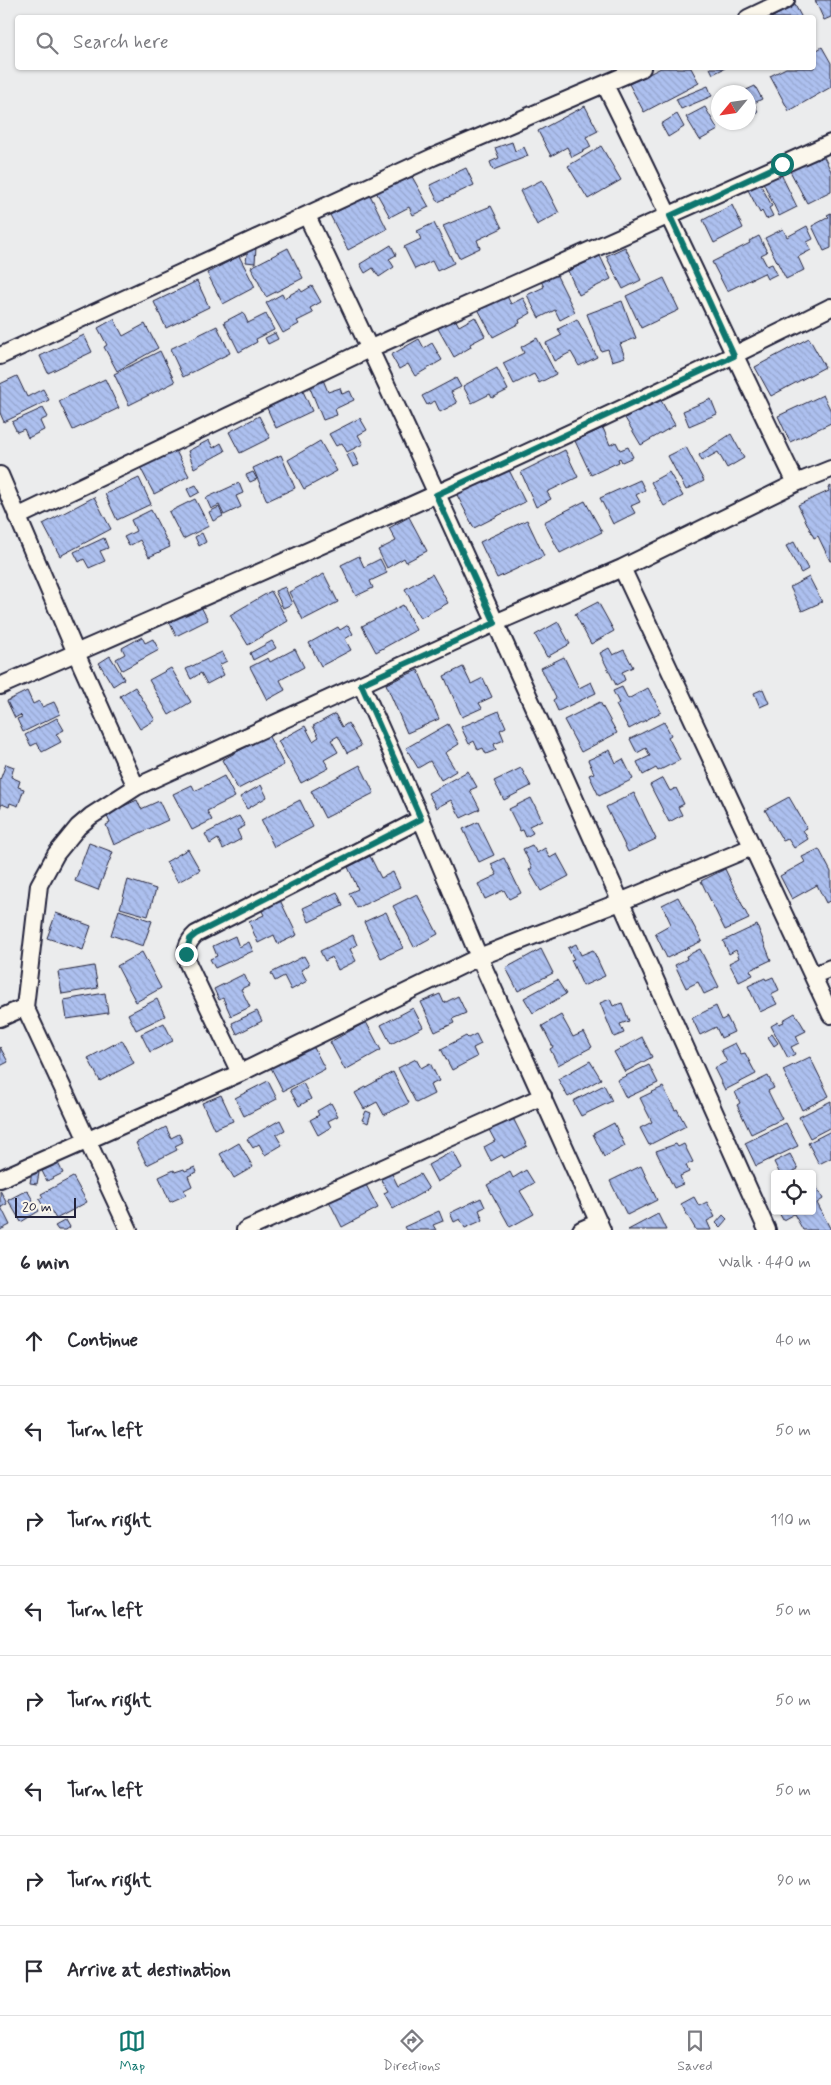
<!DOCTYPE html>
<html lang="en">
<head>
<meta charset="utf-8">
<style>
  :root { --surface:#fff; --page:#f2f2f3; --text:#2b2b33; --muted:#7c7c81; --line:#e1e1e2; --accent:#0f766e }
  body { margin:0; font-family:Mynerve,sans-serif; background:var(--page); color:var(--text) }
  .controls { position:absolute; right:15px; bottom:15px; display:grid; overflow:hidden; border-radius:5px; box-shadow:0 1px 4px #0004 }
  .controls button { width:45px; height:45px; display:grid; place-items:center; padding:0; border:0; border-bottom:1px solid var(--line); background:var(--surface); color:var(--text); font:25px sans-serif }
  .compass { position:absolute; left:711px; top:85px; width:45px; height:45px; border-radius:50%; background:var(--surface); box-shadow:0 1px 4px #0004; rotate:241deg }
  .scale { position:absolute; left:15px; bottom:12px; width:61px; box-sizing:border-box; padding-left:5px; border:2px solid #22223b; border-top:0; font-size:14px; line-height:18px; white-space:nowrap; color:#22223b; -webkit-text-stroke:4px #fbf7ec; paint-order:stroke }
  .stop { position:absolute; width:15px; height:15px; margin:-11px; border:4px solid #0f766e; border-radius:50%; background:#fff }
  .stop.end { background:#0f766e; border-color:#fff; box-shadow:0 1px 5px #0008 }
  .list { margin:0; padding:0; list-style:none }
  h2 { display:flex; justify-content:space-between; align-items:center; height:65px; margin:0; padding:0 20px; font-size:21px }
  h2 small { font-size:16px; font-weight:400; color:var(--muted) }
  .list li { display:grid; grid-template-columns:32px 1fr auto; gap:15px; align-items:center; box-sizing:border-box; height:90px; padding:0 20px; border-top:1px solid var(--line) }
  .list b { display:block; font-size:19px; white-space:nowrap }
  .list em { font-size:16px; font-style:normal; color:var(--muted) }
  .icon { flex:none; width:28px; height:28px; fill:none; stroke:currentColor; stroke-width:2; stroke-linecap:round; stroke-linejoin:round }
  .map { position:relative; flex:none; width:831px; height:1230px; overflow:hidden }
  .search { position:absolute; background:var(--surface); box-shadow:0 1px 4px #0004; left:15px; right:15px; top:15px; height:55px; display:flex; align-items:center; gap:12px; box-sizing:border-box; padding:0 18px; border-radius:5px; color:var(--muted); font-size:19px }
  .sheet { height:785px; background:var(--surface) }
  nav { display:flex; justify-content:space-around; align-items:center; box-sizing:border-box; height:70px; border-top:1px solid var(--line); background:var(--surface); font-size:14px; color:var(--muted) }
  nav a { display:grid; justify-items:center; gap:2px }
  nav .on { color:var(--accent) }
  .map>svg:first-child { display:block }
</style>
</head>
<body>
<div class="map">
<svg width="831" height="1230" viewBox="0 0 831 1230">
  <defs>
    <pattern id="building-back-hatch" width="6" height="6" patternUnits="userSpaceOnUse" patternTransform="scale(1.25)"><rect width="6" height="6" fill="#adc0ef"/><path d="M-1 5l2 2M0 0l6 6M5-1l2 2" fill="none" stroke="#95a5ce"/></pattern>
  </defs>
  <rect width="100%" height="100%" fill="#ebeced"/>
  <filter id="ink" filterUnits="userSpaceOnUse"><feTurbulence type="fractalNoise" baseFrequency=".02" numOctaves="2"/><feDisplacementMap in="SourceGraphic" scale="10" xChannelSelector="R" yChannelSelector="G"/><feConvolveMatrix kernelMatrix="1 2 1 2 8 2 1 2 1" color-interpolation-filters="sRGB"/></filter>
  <g filter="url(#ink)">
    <!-- building -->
    <path fill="url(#building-back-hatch)" stroke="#22223b" d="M815,0H831V17L824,20Z
      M795,5L802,18H771Z
      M822,47L831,63V87L789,111L770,76L786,68H814V52Z
      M661,68H691L699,83L644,112L629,84Z
      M710,68H725L713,74Z
      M708,86L712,96L681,109L676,99Z
      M755,86L762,99L754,103L758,112L748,118V92H742Z
      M585,106L598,131L586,137L591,147L572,157L567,147L551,156L538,131Z
      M705,107L718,130L700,140L686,117Z
      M677,114L684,127L668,137L661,124Z
      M512,142L515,151L524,147L528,156L493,170L490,162L499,158L495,148Z
      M601,146L621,180L588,199L568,166Z
      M822,153L831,171V191L807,203L789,169Z
      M466,168L474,185L438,202L430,185Z
      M779,170L797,207L779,216L761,178Z
      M410,173L429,207L413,215L409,207L390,217L375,190Z
      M542,180L559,213L537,225L520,191Z
      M758,180L772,206L769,208L773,216L766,219L762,211L760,213L746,186Z
      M370,195L387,229L348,250L330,215Z
      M732,205L743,228L714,243L703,220Z
      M491,206L502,228L477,240L480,248L459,258L443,226Z
      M831,213V248L824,251L812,226L829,217L827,215Z
      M434,223L454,263L437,271L432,261L415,269L404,247L421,239L417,231Z
      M807,226L813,239L807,242L811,250L798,257L804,270L786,279L765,238L783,229L787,237Z
      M759,236L767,252L761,255L767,266L772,264L777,274L767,279L764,273L727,291L712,262L750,243L749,241Z
      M391,245L396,255L389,259L394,267L379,277L373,268L365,273L360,264Z
      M248,246L256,247L255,263L246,262Z
      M625,247L641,280L623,289L606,256Z
      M288,248L303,278L266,297L251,267Z
      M239,256L255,287L223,304L207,273Z
      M600,256L611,279L579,295L568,271Z
      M555,272L575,312L560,320L555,310L539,318L527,295L544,287L540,279Z
      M664,278L679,310L641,328L626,296Z
      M197,281L209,307L166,328L154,302Z
      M312,286L321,302L310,308L313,313L297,321L299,324L283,333L266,303L282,294L284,298L300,289L302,292Z
      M506,294L511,304L523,298L531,313L519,320L520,323L493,337L478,309Z
      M622,301L636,338L620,344L625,357L612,361L608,349L601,351L587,314Z
      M243,312L248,323L266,314L274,330L256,339L257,342L239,352L224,322Z
      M453,315L459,326L475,317L485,336L470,344L471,347L454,357L436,325Z
      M114,319L123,336L145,324L158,348L117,371L104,347L107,345L98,328Z
      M577,319L597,357L579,366L571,352L554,361L546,343L562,335L558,329Z
      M217,326L230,353L183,377L170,349Z
      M275,333L278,339L268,344L265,338Z
      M84,335L92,352L48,373L40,356Z
      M537,338L556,374L539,383L534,374L514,384L503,363L524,353L521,347Z
      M809,338L825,367L771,396L755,367Z
      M419,339L424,348L432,343L442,360L415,376L408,364L399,369L391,355Z
      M160,351L175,382L129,405L114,374Z
      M497,368L508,390L492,398L490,394L472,403L463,386Z
      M17,376L27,397L43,389L49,400L4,422L0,413V384Z
      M322,377L328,392L340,388L342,394L350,391L354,400L335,409L337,415L323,420L308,383Z
      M456,378L461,387L451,392L457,403L440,412L435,401L427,405L422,396Z
      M105,379L119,408L73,430L59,401Z
      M302,389L312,411L276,428L266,406Z
      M823,395L831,411V423L790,442L778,416Z
      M659,397L675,425L641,445L625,418Z
      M711,399L717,414L689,426L683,411Z
      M43,408L48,417L40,421L44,430L28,438L24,429L17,432L12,422Z
      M259,416L270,438L240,453L229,432Z
      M360,418L367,430L358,435L363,444L347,452L342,443L336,446L329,434Z
      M603,428L610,445L616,442L620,450L628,447L633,457L622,462L620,458L618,459L619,462L591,475L575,441Z
      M731,434L744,458L727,468L718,452L702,461L699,455Z
      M209,440L213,448L221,443L225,451L194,468L188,451Z
      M320,441L337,471L304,489L288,460Z
      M686,447L704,481L686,490L668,456Z
      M175,449L189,476L154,494L140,467Z
      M565,450L578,477L547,492L551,499L536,507L521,472Z
      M353,452L359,465L353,467L347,455Z
      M281,455L295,488L267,501L253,468Z
      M507,466L525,502L474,528L456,493Z
      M253,472L257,479L250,482L246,475Z
      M669,472L683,496L664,506L651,482Z
      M139,478L151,504L117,520L105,494Z
      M640,480L645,490L636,495L640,502L631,506L635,513L613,524L600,498Z
      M239,483L243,493L236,496L241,507L224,515L219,505L211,509L206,498Z
      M196,485L200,492L191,497L187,489Z
      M831,486V561H830L818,536L814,538L798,505L829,491L828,488Z
      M94,497L111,529L60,556L43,524Z
      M195,499L209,526L183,539L169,512Z
      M585,501L602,532L560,553L544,522Z
      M219,507L223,516L213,521L209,512Z
      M151,510L170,547L149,557L140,540L129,546L124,537L136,531L131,520Z
      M409,517L427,551L406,562L404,558L387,568L378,550L396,541L389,528Z
      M527,520L544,556L497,578L480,542Z
      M202,533L206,542L199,546L195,537Z
      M104,538L108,548L100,551L105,561L89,568L84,559L79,562L74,552Z
      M794,542L808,569L801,573L786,546Z
      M359,556L364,567L380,559L387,573L370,581L373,588L356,596L341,565Z
      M324,574L338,602L303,620L289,592Z
      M432,574L448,603L420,618L405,589Z
      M809,577L822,602L802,611L790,587Z
      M285,587L292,604L283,608L275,591Z
      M271,591L288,621L248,645L230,615Z
      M598,602L614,631L591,644L575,614Z
      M199,603L208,620L176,636L168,619Z
      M403,605L416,630L376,652L362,626Z
      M558,622L570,644L547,657L535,635Z
      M348,625L353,634L345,639L351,650L321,666L309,643L338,627L340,630Z
      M142,637L145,643L153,639L159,650L122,670L116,659L125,654L122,648Z
      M272,641L276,648L253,660L250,653Z
      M609,648L613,655L624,650L633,667L622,672L625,680L616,685L600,653Z
      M295,649L304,667L280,680L285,690L267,700L250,667L268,658L270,662Z
      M222,652L227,661L219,665L224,675L207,684L201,673L191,679L186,669Z
      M110,656L124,679L113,686L99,663Z
      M564,657L579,688L591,682L596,693L558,711L553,700L556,698L541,668Z
      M463,667L471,684L483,678L492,697L479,703L482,708L462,717L444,676Z
      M171,668L191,702L169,715L149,680Z
      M418,670L439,719L407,733L386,684Z
      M135,687L155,720L140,729L120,696Z
      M622,687L628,699L648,688L661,712L629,729L616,705L619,703L613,691Z
      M763,689L769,703L760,707L754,693Z
      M27,691L33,704L39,701L42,707L54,702L60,714L23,732L17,719L22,717L20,715L15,718L7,701Z
      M600,702L617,733L581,752L564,720Z
      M499,711L506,727L500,730L504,740L494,744L496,750L486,754L483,748L478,750L474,741L469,744L461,727Z
      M335,714L342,727L348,723L361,746L347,753L338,736L331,740L338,752L324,760L329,768L301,783L278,741L305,726L313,741L319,737L313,726Z
      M57,718L64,730L56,734L61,742L42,752L37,743L31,746L25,735Z
      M664,722L671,735L668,737L680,760L658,771L656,768L643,775L637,762L650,756L646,748L637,753L630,739Z
      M448,724L459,744L445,753L456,771L441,780L430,761L418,768L406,748Z
      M268,735L284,765L238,789L222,760Z
      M610,750L616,763L623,759L633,779L599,796L589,775L594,773L588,760Z
      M6,764L14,767L11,777L20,781L18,787L24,789L18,806L10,803L9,807L2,804L0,808V780Z
      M360,765L374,793L325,818L311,791Z
      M521,768L531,786L504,800L494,781Z
      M468,771L477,787L470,790L480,809L461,818L451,800L436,808L428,793Z
      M224,776L235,797L207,811L212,820L192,830L173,794L192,785L195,791Z
      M663,778L670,791L676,788L684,804L678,807L682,815L669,822L650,785Z
      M261,785L267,797L247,809L240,797Z
      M634,793L656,839L628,852L606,807Z
      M789,797L807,828L803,830L808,839L794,848L788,839L783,841L765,810Z
      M531,798L542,820L529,826L533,833L526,837L523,830L520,831L509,809Z
      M137,800L141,809L159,801L168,820L114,845L106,825L110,823L106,814Z
      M300,800L313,827L274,847L261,820Z
      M239,816L245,826L237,830L241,839L223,849L218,839L210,844L205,834Z
      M478,822L494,855L479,862L463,829Z
      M89,843L113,852L98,890L75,881Z
      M532,845L537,853L545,848L550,858L557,854L569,876L541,891L529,870L532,868L523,849Z
      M188,849L200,870L178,882L166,862Z
      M819,849L831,872V900L826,903L817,885L792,899L780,876L805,862L802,857Z
      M370,856L381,878L393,872L400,887L357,908L349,893L358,889L348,867Z
      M504,858L521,893L509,899L504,890L485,899L478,884L497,875L491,864Z
      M725,869L749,919L725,930L701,881Z
      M128,880L156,889L148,916L120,908Z
      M337,892L343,906L309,922L303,908Z
      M417,894L438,934L414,947L393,906Z
      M678,897L702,941L667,958L655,933L671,924L662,905Z
      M279,898L297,935L278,944L274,935L258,943L249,922L264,915L260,907Z
      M119,910L152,921L143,946L111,935Z
      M386,912L403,948L381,958L364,922Z
      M56,913L91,926L83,950L47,938Z
      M757,925L771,960L750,970L753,975L739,982L729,963L739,958L736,950L729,954L723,941Z
      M353,935L357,945L350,949L356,961L338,970L332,957L325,961L320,951Z
      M235,936L239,947L249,942L253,951L215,968L210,959L217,956L213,946Z
      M576,944L581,955L593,950L605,976L583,986L571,960L574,959L568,948Z
      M541,949L553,973L518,991L506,968Z
      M700,949L719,987L704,994L698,982L686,988L675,965L687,959L686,956Z
      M142,952L161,988L136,1002L117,966Z
      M304,956L309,965L301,970L307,981L291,990L284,976L275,981L271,973Z
      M94,966L98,988L62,994L58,972Z
      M244,974L249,985L241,989L250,1007L231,1016L223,998L219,1000L214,989Z
      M773,977L779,990L771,994L777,1004L760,1012L748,986L765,978L766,980Z
      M557,980L566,994L533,1013L524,998Z
      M105,993L108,1013L67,1019L64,1000Z
      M440,994L444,1003L458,996L466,1013L452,1019L454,1023L435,1032L421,1002Z
      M157,999L165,1016L136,1030L128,1014Z
      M610,999L613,1006L622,1003L629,1021L620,1024L624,1033L614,1037L600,1003Z
      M716,1006L722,1020L727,1017L734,1032L721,1038L716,1027L700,1035L692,1018Z
      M413,1008L423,1027L391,1044L381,1025Z
      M257,1011L262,1021L237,1034L232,1023Z
      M795,1013L806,1031L796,1036L799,1043L791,1047L795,1054L788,1058L771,1026L778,1022L779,1024L784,1022L783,1020Z
      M561,1015L573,1037L584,1032L592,1047L558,1065L550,1049L553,1047L542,1026Z
      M366,1022L381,1050L345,1070L330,1042Z
      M164,1023L173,1041L150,1052L141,1034Z
      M476,1034L481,1044L473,1048L477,1057L452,1070L441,1049L466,1036L468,1038Z
      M772,1034L778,1043L774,1046L768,1037Z
      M642,1037L652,1057L625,1072L614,1052Z
      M122,1040L134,1063L100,1081L88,1058Z
      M311,1042L325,1069L283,1091L269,1064Z
      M735,1043L741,1054L745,1053L756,1074L725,1090L714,1068L727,1062L721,1050Z
      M0,1047L8,1062L0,1066Z
      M810,1057L829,1096L802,1110L783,1070Z
      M416,1059L421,1068L430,1063L439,1081L430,1085L434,1094L416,1103L398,1068Z
      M590,1061L601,1079L568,1097L558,1079Z
      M649,1065L658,1083L626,1098L617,1080Z
      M393,1072L409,1103L384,1115L377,1102L364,1109L355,1093Z
      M768,1076L774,1088L768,1091L782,1119L751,1134L737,1105L740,1103L735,1092Z
      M268,1081L277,1099L244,1116L235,1098Z
      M303,1083L311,1099L299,1106L290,1090Z
      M604,1085L612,1101L581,1116L573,1101Z
      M663,1087L675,1110L677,1109L686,1126L649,1145L640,1128L652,1122L640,1098Z
      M221,1095L233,1121L214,1129L202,1103Z
      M831,1101V1127L810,1138L799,1117Z
      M331,1103L338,1116L328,1121L331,1127L318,1135L310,1120L319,1115L317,1111Z
      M366,1111L371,1113L368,1123L362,1120Z
      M511,1114L527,1146L504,1158L502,1155L491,1161L484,1147L495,1141L487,1126Z
      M280,1120L285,1130L276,1135L282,1145L265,1155L259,1144L253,1148L247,1139Z
      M614,1123L625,1146L604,1157L593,1134Z
      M786,1123L798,1146L756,1166L745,1143Z
      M166,1127L171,1138L179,1134L183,1142L175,1146L177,1150L147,1165L136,1143Z
      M831,1131V1158L819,1164L808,1143Z
      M239,1143L253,1167L234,1178L220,1154Z
      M676,1144L678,1147L684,1144L693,1162L686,1165L689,1172L680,1176L683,1184L674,1188L656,1151Z
      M453,1151L462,1168L437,1182L428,1165Z
      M790,1154L798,1169L788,1174H780L774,1162Z
      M58,1163L63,1173L47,1181L42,1171Z
      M641,1166L657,1200L627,1215L610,1181Z
      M195,1167L197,1172L188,1176L192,1186L184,1190L186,1195L170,1202L159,1177L174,1170L175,1172L184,1169L185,1171Z
      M526,1170L534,1183L520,1191L534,1214L510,1227L487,1185L510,1172L513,1178Z
      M32,1172L39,1173L37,1184L30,1183Z
      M391,1172L398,1186L420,1174L429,1189L393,1209L384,1193L388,1191L380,1178Z
      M73,1177L87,1202L56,1219L51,1210L47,1213L39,1199L43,1197L41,1194Z
      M812,1178L823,1199L817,1203L831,1230H803L794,1214L783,1220L778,1211H812Z
      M365,1183L378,1208L342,1227L329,1201Z
      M0,1190L7,1204L1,1207L10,1225L0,1230Z
      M27,1190L39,1211L21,1222L8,1200Z
      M694,1197L699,1206L707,1202L715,1217L707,1221L711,1230H696L681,1204Z
      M481,1198L485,1207L479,1210L483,1220L465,1228L460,1219L454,1222L450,1213Z
      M439,1211L443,1221L433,1225L436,1230H406L404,1227Z
      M658,1214L666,1230H628Z
      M723,1215L727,1219L720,1227L716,1223Z
      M66,1220L70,1227L66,1230H58L55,1226Z"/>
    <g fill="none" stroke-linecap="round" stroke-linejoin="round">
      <defs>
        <path id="street" d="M748,18L786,0
          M605,85C671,217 731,350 796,483
          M307,216C467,551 615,891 767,1230
          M0,356L433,157L642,68
          M0,475L76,653L136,787
          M17,517L371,348L831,143
          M622,568L831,1015
          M361,684L421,819L479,957L602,1230
          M0,686C279,564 559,444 831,307
          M814,975L831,968
          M0,1018L25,1007
          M240,1073L188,964C185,951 186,943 196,934L421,819
          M0,1179L240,1073L479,957L620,902L752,847
          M129,1230L25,1007L39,885L56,854L78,827L91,816L136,787L495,623L622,568L796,483L831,469
          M245,1230L543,1096
          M581,1230L599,1222"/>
      </defs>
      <!-- street casing -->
      <use href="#street" stroke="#22223b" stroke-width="20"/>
      <!-- street -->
      <use href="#street" stroke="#fbf7ec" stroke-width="16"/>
    </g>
  </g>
  <g fill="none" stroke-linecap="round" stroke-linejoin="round" filter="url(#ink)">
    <!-- route -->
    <path stroke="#0f766e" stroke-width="6" d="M186,954L190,939L196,934L421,819L361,684L495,623L436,495L734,356L670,216L782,164"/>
  </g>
</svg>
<div class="controls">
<button><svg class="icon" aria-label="locate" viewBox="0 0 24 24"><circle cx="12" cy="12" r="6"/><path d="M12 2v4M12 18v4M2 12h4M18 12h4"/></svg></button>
</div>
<svg class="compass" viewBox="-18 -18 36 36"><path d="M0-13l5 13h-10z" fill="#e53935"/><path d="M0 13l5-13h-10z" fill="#7c7c81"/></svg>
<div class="scale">20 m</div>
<div class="stop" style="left:782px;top:164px"></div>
<div class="stop end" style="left:186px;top:954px"></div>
<div class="search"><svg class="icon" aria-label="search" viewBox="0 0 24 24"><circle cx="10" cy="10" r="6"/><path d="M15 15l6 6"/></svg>Search here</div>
</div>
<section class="sheet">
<h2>6 min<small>Walk · 440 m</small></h2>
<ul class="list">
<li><svg class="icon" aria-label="ahead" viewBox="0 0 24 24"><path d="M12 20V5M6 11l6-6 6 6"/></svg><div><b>Continue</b></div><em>40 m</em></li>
<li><svg class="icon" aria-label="left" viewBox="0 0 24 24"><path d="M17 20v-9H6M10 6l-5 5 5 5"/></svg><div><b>Turn left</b></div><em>50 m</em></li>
<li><svg class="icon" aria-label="right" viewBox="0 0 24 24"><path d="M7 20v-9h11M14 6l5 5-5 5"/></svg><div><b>Turn right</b></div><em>110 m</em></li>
<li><svg class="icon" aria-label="left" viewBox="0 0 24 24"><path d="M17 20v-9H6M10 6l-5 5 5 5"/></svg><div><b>Turn left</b></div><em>50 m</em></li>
<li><svg class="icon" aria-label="right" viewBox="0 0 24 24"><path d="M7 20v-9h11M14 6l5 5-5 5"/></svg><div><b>Turn right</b></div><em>50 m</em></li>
<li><svg class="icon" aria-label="left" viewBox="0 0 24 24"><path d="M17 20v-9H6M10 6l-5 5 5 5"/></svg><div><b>Turn left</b></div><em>50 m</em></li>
<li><svg class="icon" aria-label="right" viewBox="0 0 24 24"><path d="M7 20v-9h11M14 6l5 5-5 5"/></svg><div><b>Turn right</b></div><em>90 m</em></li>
<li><svg class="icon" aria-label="arrive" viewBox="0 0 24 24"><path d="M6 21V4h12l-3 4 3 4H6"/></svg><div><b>Arrive at destination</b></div></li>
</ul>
</section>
<nav>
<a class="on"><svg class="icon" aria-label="map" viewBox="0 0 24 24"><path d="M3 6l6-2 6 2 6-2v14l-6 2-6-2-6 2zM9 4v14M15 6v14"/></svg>Map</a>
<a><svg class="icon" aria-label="directions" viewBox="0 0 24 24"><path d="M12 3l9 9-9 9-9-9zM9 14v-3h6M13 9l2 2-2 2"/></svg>Directions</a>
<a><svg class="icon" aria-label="saved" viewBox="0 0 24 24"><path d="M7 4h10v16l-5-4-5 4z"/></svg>Saved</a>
</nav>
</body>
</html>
